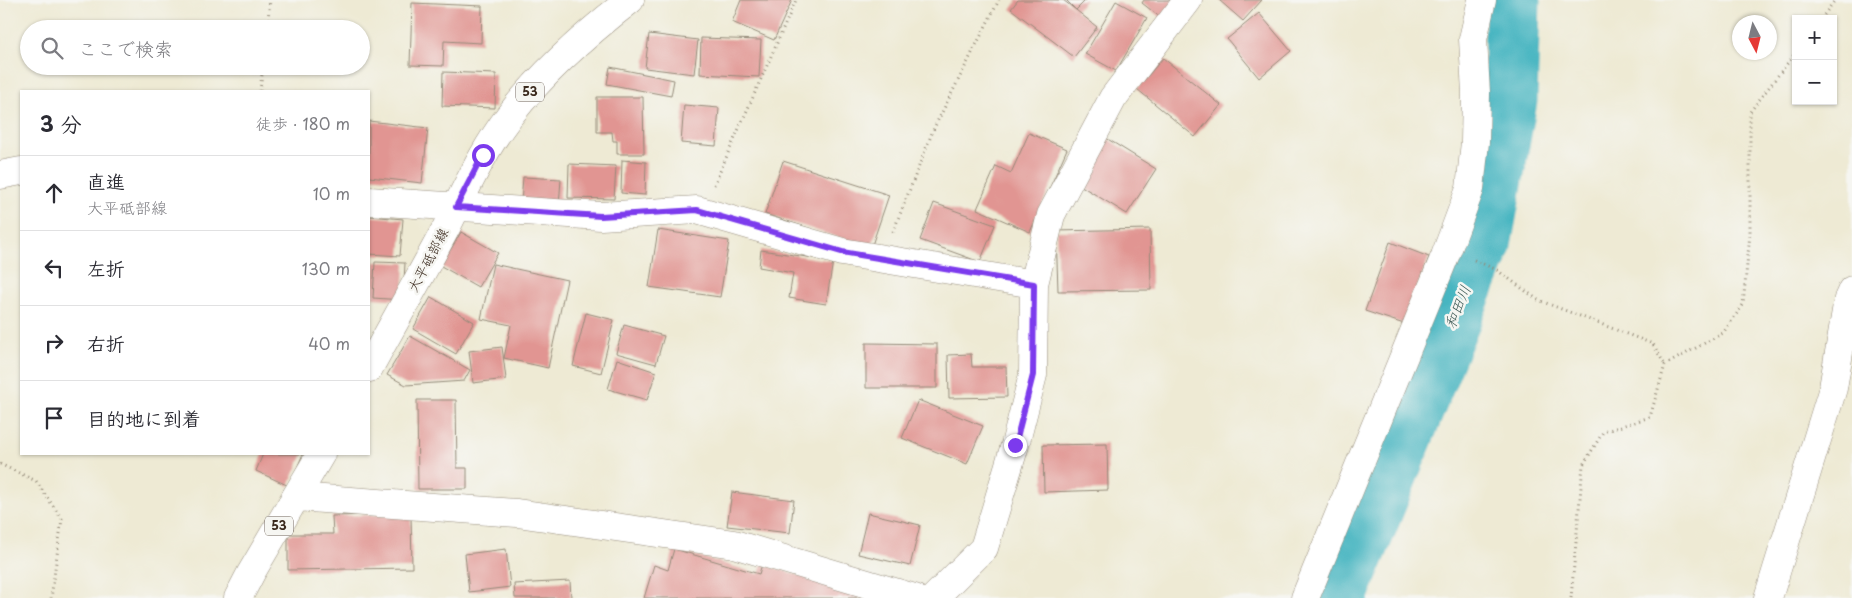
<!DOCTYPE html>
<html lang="ja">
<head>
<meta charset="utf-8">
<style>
  :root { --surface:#fff; --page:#f2f2f3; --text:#2b2b33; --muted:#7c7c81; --line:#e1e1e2 }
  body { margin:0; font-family:"Playpen Sans","Klee One",sans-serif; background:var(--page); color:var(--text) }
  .controls { position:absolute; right:15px; top:15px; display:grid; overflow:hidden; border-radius:0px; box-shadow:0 1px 4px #0004 }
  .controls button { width:45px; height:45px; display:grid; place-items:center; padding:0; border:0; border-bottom:1px solid var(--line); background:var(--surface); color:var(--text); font:25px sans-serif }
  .compass { position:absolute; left:1732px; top:15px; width:45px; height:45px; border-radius:50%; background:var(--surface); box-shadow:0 1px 4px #0004; rotate:173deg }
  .stop { position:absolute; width:15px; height:15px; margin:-11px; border:4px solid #7c3aed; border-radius:50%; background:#fff }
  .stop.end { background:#7c3aed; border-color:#fff; box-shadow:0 1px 5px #0008 }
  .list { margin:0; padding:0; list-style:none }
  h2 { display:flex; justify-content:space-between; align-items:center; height:65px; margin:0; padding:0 20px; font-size:21px }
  h2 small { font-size:16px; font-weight:400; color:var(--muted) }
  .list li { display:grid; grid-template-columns:32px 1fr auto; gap:15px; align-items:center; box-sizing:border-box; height:75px; padding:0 20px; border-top:1px solid var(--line) }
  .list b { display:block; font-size:19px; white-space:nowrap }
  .list p { margin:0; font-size:16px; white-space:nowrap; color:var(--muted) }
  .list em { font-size:16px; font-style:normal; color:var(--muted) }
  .icon { flex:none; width:28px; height:28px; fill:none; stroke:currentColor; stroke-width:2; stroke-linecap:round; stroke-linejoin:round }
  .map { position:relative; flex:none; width:1852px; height:598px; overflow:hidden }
  .search { position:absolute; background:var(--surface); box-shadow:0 1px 4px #0004; left:20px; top:20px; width:350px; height:55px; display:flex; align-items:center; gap:12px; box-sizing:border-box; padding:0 18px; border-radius:28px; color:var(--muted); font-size:19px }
  .panel { position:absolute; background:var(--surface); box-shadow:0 1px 4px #0004; left:20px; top:90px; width:350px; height:365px; border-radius:0px }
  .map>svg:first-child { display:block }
</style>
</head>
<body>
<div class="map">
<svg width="1852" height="598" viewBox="0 0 1852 598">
  <rect width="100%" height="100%" fill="#f6f6f2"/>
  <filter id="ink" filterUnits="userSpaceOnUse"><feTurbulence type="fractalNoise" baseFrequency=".02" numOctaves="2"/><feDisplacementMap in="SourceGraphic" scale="10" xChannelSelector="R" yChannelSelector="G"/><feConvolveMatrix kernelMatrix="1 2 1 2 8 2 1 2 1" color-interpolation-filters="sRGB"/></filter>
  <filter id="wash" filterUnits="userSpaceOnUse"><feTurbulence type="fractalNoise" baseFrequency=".0096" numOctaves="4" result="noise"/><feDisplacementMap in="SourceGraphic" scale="20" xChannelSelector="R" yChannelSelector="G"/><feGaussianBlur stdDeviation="1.12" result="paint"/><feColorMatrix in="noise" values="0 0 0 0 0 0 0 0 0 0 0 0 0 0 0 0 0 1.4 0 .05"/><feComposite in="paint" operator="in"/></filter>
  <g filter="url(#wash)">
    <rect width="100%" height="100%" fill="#eeead4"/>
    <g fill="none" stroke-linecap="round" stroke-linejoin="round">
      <!-- river -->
      <path stroke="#46b5c1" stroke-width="55" d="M1339,598L1367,532L1484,244L1510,100L1513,0"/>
    </g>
    <g id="blocks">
      <!-- building -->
      <path fill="#e19592" d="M741,0H792L774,40L732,22Z
        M1018,0H1063L1076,10L1066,0H1086L1076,10L1097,27L1074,57L1011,9Z
        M1144,0H1175L1161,18L1142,3Z
        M1219,0H1262L1243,21Z
        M1116,1L1147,18L1116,71L1085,54Z
        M412,3L482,6L481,43L444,41L443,66L410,65Z
        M1259,13L1291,51L1259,78L1227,39Z
        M649,34L698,40L694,74L645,68Z
        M701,38L761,40L759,77L700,74Z
        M1163,58L1221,105L1195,137L1137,89Z
        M610,67L674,80L671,96L607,84Z
        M443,72L496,74L495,108L442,106Z
        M597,97H643L644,154H617V141H613L612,132H597Z
        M684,105L719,108L716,146L681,143Z
        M369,121L428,128L422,183L369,177Z
        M1029,133L1067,149L1030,232L977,209L996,166L1011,173Z
        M1106,138L1156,169L1127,214L1078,184Z
        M622,160L646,162L645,195L621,193Z
        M783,161L889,195L871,248L765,214Z
        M569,164L616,166L614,199L568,198Z
        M523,177L561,179L559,206L521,203Z
        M934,203L995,225L980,262L920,240Z
        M369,216L403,219L400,256L369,254Z
        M1150,229L1151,290L1058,291L1056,231Z
        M658,230L729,241L720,297L649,287Z
        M461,232L498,253L478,287L441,266Z
        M1390,242L1429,257L1404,324L1365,311Z
        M761,250L833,261L826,304L789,298L793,273L759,267Z
        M375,262L405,263L403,300L373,298Z
        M493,264L567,280L548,368L504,358L511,325L481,319Z
        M431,297L474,322L456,354L413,329Z
        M586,313L614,320L601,373L573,366Z
        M624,325L664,336L656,364L616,353Z
        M410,336L470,370L464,381L406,385L387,375Z
        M866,343L937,344V388H866Z
        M502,347L506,379L473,383L469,351Z
        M971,354L972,367H1006L1007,397L949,398L948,355Z
        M617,359L656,372L647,400L608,389Z
        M417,400H456L457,468H467V489H418Z
        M918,400L983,426L967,464L902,438Z
        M1107,444L1108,490L1044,492L1043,445Z
        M263,454H303L289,486L256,471Z
        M732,492L794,500L790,533L727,526Z
        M868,513L920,525L910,566L858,554Z
        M411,514L412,568L288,570V534H333L332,516Z
        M506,549L510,587L469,592L465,554Z
        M674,549L759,574L762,564L862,594L860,598H644L654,565L668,570Z
        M570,581L571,598H515L514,584Z"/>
    </g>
  </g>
  <g filter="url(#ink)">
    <use href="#blocks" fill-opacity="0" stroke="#948a79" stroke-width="1"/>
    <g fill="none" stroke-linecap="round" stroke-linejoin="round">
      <defs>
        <path id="street" d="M0,175L21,171
          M369,201L601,216L697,210L842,252L1034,284
          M296,497L517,513L734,544L914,598
          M934,598L984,548L1015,445L1033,375L1034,284L1051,215L1113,98L1188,0
          M1305,598L1445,256L1470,189L1475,142L1476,93L1473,39L1482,0
          M1768,598L1833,388L1848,299L1852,290"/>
        <path id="primary" d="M369,368C395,321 421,275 446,228C466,189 483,150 510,115C544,71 586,34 630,0
          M238,598L251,573L321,454"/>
      </defs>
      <!-- street casing -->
      <use href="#street" stroke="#948a79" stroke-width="29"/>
      <!-- primary casing -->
      <use href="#primary" stroke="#948a79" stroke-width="29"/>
      <!-- path -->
      <path stroke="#948a79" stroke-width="3" stroke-dasharray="1 4" stroke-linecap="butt" d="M1821,19L1835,0
        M267,29L270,0
        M260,91L263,66
        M714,185L796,0
        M893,232L934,128L999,0
        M1474,260L1497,270L1538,300L1653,344L1665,365
        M0,464L36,481L62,519L51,598
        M1571,598L1583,465L1603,432L1650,417L1665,365L1723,333L1743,305L1750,234V112L1796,52"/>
      <!-- street -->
      <use href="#street" stroke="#fff" stroke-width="28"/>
      <!-- primary -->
      <use href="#primary" stroke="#fff" stroke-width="28"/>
    </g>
  </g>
  <g fill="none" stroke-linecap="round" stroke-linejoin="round" filter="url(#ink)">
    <!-- route -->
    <path stroke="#7c3aed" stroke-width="6" d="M483,155L456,207L601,216L697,210L842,252L1034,284L1033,375L1015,445"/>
  </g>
  <g text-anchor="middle" stroke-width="5" stroke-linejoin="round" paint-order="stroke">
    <!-- shield labels -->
    <g fill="#f6f6f2" stroke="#73675e" stroke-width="1">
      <rect x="516" y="82.5" width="28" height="19" rx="4"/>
      <rect x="265" y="516.5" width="28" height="19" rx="4"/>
    </g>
    <g font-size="12" font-weight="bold" fill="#3b2a1e">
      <text x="530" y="96">53</text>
      <text x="279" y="530">53</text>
    </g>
    <!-- street labels -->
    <g font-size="14" fill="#3b2a1e" stroke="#f6f6f2">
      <text transform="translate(428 260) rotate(-62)" y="5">大平砥部線</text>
    </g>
    <!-- water labels -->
    <g font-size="15" font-style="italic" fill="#3f5b57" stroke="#f6f6f2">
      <text transform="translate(1458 307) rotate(-68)" y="5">和田川</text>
    </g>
  </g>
</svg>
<div class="controls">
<button>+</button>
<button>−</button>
</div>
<svg class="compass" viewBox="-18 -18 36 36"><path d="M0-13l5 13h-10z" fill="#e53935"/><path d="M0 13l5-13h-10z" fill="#7c7c81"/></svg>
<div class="stop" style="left:483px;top:155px"></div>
<div class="stop end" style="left:1015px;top:445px"></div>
<div class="search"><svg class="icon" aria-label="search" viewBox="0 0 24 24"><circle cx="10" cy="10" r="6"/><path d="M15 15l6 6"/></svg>ここで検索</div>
<section class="panel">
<h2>3 分<small>徒歩 · 180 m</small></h2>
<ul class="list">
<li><svg class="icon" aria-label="ahead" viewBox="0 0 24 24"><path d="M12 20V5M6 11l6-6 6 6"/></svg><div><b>直進</b><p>大平砥部線</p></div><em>10 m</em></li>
<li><svg class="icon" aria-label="left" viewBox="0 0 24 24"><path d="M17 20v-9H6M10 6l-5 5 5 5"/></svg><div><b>左折</b></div><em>130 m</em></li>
<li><svg class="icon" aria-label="right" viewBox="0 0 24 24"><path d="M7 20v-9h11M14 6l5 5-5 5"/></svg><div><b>右折</b></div><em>40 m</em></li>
<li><svg class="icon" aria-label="arrive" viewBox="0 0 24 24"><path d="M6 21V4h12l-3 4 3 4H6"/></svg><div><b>目的地に到着</b></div></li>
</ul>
</section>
</div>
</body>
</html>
